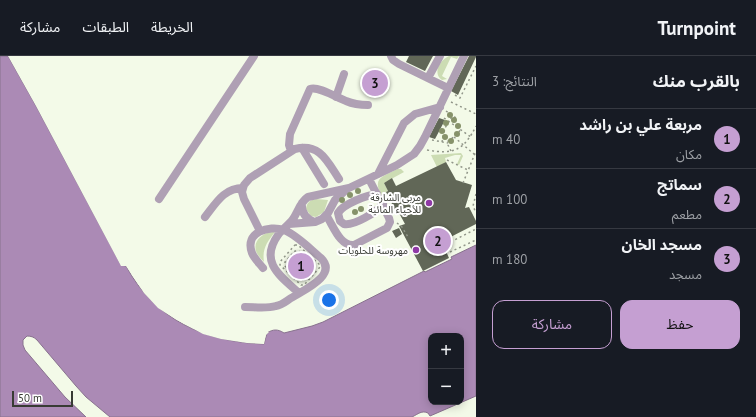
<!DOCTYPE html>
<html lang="ar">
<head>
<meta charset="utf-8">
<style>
  :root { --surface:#171b24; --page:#242831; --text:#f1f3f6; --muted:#9ea1a6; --line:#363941; --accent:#c59fd2 }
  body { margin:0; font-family:"PT Sans","Noto Sans Arabic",sans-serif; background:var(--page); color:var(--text); direction:rtl }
  .controls { position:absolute; right:12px; bottom:12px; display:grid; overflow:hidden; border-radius:8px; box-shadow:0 2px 10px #0003 }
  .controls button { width:36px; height:36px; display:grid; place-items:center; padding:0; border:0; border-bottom:1px solid var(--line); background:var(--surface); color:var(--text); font:20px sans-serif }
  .scale { position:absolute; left:12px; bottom:10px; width:61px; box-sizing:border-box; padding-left:4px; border:2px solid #383b34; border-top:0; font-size:11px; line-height:14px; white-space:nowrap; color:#383b34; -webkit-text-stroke:3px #fff; paint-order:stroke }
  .you { position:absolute; left:329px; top:244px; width:14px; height:14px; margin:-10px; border:3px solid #fff; border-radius:50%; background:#1a73e8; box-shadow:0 0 0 6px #1a73e833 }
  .badge { display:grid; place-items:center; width:26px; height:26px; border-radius:50%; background:var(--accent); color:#111; font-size:13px; font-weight:700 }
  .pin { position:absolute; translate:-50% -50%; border:2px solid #fff; box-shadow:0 1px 4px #0006 }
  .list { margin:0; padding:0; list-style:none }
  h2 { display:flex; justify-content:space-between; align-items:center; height:52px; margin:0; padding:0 16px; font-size:17px }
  h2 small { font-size:13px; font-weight:400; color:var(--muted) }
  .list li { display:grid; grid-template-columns:26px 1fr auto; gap:12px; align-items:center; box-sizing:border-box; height:60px; padding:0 16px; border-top:1px solid var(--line) }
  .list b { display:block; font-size:15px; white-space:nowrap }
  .list p { margin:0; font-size:13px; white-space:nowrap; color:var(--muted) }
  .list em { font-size:13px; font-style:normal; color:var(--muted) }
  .actions { display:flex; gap:8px; padding:12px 16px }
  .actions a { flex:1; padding:9px 0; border:1px solid var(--accent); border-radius:12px; text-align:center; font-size:14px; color:var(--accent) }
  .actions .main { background:var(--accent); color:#111 }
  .map { position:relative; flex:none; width:476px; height:361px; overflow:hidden; direction:ltr }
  header { display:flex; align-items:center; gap:24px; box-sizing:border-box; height:56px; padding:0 20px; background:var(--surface); border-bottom:1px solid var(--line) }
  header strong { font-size:19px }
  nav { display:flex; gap:22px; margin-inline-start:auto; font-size:14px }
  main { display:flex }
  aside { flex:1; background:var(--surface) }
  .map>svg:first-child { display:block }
</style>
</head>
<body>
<header>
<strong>Turnpoint</strong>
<nav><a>الخريطة</a><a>الطبقات</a><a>مشاركة</a></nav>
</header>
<main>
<aside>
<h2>بالقرب منك<small>النتائج: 3</small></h2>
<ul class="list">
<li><span class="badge">1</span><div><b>مربعة علي بن راشد</b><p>مكان</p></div><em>40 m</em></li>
<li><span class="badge">2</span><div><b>سماتج</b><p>مطعم</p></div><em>100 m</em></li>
<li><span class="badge">3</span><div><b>مسجد الخان</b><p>مسجد</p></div><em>180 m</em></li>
</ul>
<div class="actions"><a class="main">حفظ</a><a>مشاركة</a></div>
</aside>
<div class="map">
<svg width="476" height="361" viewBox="0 0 476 361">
  <rect width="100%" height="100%" fill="#f3fae8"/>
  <!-- green -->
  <path fill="#ccdcb3" d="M449,0H459L457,3L451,1L442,20L447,23L442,24C432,17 440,4 449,0Z
    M461,97L463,100L459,109L457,108L461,99H455L445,102L446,106L437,111L431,99Z
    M397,113H401L404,116L384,127L388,135L386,136L387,137L381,140C373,121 381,122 397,113Z
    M316,143L328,144L324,156L316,161L311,160L306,153C307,147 309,144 316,143Z
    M270,176H275C267,186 262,193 264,206C261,202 257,199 256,195C253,185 262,178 270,176Z"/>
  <!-- water -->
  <path fill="#ab8ab5" stroke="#88728e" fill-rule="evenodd" d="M0,0H8L36,50L121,209L126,210C155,264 205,286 264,288L267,277C273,273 278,273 284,277L312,270L323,266L424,215L425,216L452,203L451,201L476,189V340L430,360L428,357C422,354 418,358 412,361H110L86,341L76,330L37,284C34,281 31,280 27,280L23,284V289L25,294L65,341L86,361H0ZM431,280H461V346H431Z"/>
  <!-- pier -->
  <path fill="#f3fae8" d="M8,0H10L37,49L122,208L128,209L146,236L160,250L178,262L204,276L222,281L247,285L262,286L265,276H269L266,279L264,288L247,287L221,283L203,278L177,264L158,252L144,237L126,210H121L36,50Z"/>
  <!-- building -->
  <path fill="#616757" d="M409,0H433L425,15L406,6Z
    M469,0H476V1L458,39L451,35Z
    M439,62L445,64L435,83L429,81Z
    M446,106L456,124L472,129L465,152L469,151L476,165V168L431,191L435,198L445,193L449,202L423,215L399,170L405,168L399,157L397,158L386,136L388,135L384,127L392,122L396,130Z
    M399,172L402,178L396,182L392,175Z
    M299,204L307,211L303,215L295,208Z"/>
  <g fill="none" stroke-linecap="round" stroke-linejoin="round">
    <!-- path -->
    <path stroke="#919689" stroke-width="1.5" stroke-dasharray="2 3" stroke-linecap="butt" d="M455,39L460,42L476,10
      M451,46L476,58
      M446,55L456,62L453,68
      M444,62L471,81
      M454,81L474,98
      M432,84L448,87
      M442,86L445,72L453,59
      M427,94C454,99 464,94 476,70
      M451,95L448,89V85L458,78L460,74
      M447,104L468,114
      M463,127L476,95
      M476,138L473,150L476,157
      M397,167L402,171L408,181
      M295,189H298L320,209V211L304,229H301L280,209V206Z
      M433,195L476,173
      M450,196L476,184
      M297,199L310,211L302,220L289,208Z
      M301,224H304L314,212V209L299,195H295L285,206V210L301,224V226"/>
    <!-- minor -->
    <path stroke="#afa0b4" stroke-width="8" d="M391,0L393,4L399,8L448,32
      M428,22L440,0
      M336,41L344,18
      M302,92L324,128
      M291,95L289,89L290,78L310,33C319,30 337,42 346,45C353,48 361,49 368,49
      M378,118L404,67L415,58L440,51
      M377,138C367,139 343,148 338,157L340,165L344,168C354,170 377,156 383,148
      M159,143L254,0
      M302,147C301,156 305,162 314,166
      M326,159C333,169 340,191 354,189L387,172L390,166L389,162L369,123
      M205,161C216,147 224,132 243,132
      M289,168L315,166L322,163L328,157L335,144L347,133
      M260,175L244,143L242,136L244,129L250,122L295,93C320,87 327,105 339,123
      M299,237C280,220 259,206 278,179C282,173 289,169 293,163C298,156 300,146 308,141L349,132L397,109L414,98L420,90L425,81L464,0
      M245,251C255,251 266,253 276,250C283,249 287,244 293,241C304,234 338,219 321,202C310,193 297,179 284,174C269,169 244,176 252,197C254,202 259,207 263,212"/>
  </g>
  <!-- trees -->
  <g fill="#86926a">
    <circle cx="450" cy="59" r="3"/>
    <circle cx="454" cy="64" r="3"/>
    <circle cx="446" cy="67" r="3"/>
    <circle cx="458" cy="70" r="3"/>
    <circle cx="442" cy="75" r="3"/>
    <circle cx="457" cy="78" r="3"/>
    <circle cx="445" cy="81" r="3"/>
    <circle cx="451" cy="85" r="3"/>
    <circle cx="358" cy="135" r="3"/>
    <circle cx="350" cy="139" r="3"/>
    <circle cx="342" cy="144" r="3"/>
    <circle cx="361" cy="153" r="3"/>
    <circle cx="355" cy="156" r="3"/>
  </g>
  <!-- markers -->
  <g fill="#8f39a6" stroke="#fff" stroke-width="1.5">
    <circle cx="429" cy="147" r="4"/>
    <circle cx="416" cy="194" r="4"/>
  </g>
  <g text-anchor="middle" stroke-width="4" stroke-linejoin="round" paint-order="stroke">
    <!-- poi labels -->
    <g font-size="10" fill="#383b34" stroke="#fff" text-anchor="end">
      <text x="421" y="145">مربى الشارقة<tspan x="421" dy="12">للأحياء المائية</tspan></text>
      <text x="408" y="198">مهروسة للحلويات</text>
    </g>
  </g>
</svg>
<div class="controls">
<button>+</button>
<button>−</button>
</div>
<div class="scale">50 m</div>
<div class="you"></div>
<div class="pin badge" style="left:301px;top:210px">1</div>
<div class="pin badge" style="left:438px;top:185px">2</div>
<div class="pin badge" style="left:375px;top:27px">3</div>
</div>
</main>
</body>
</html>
